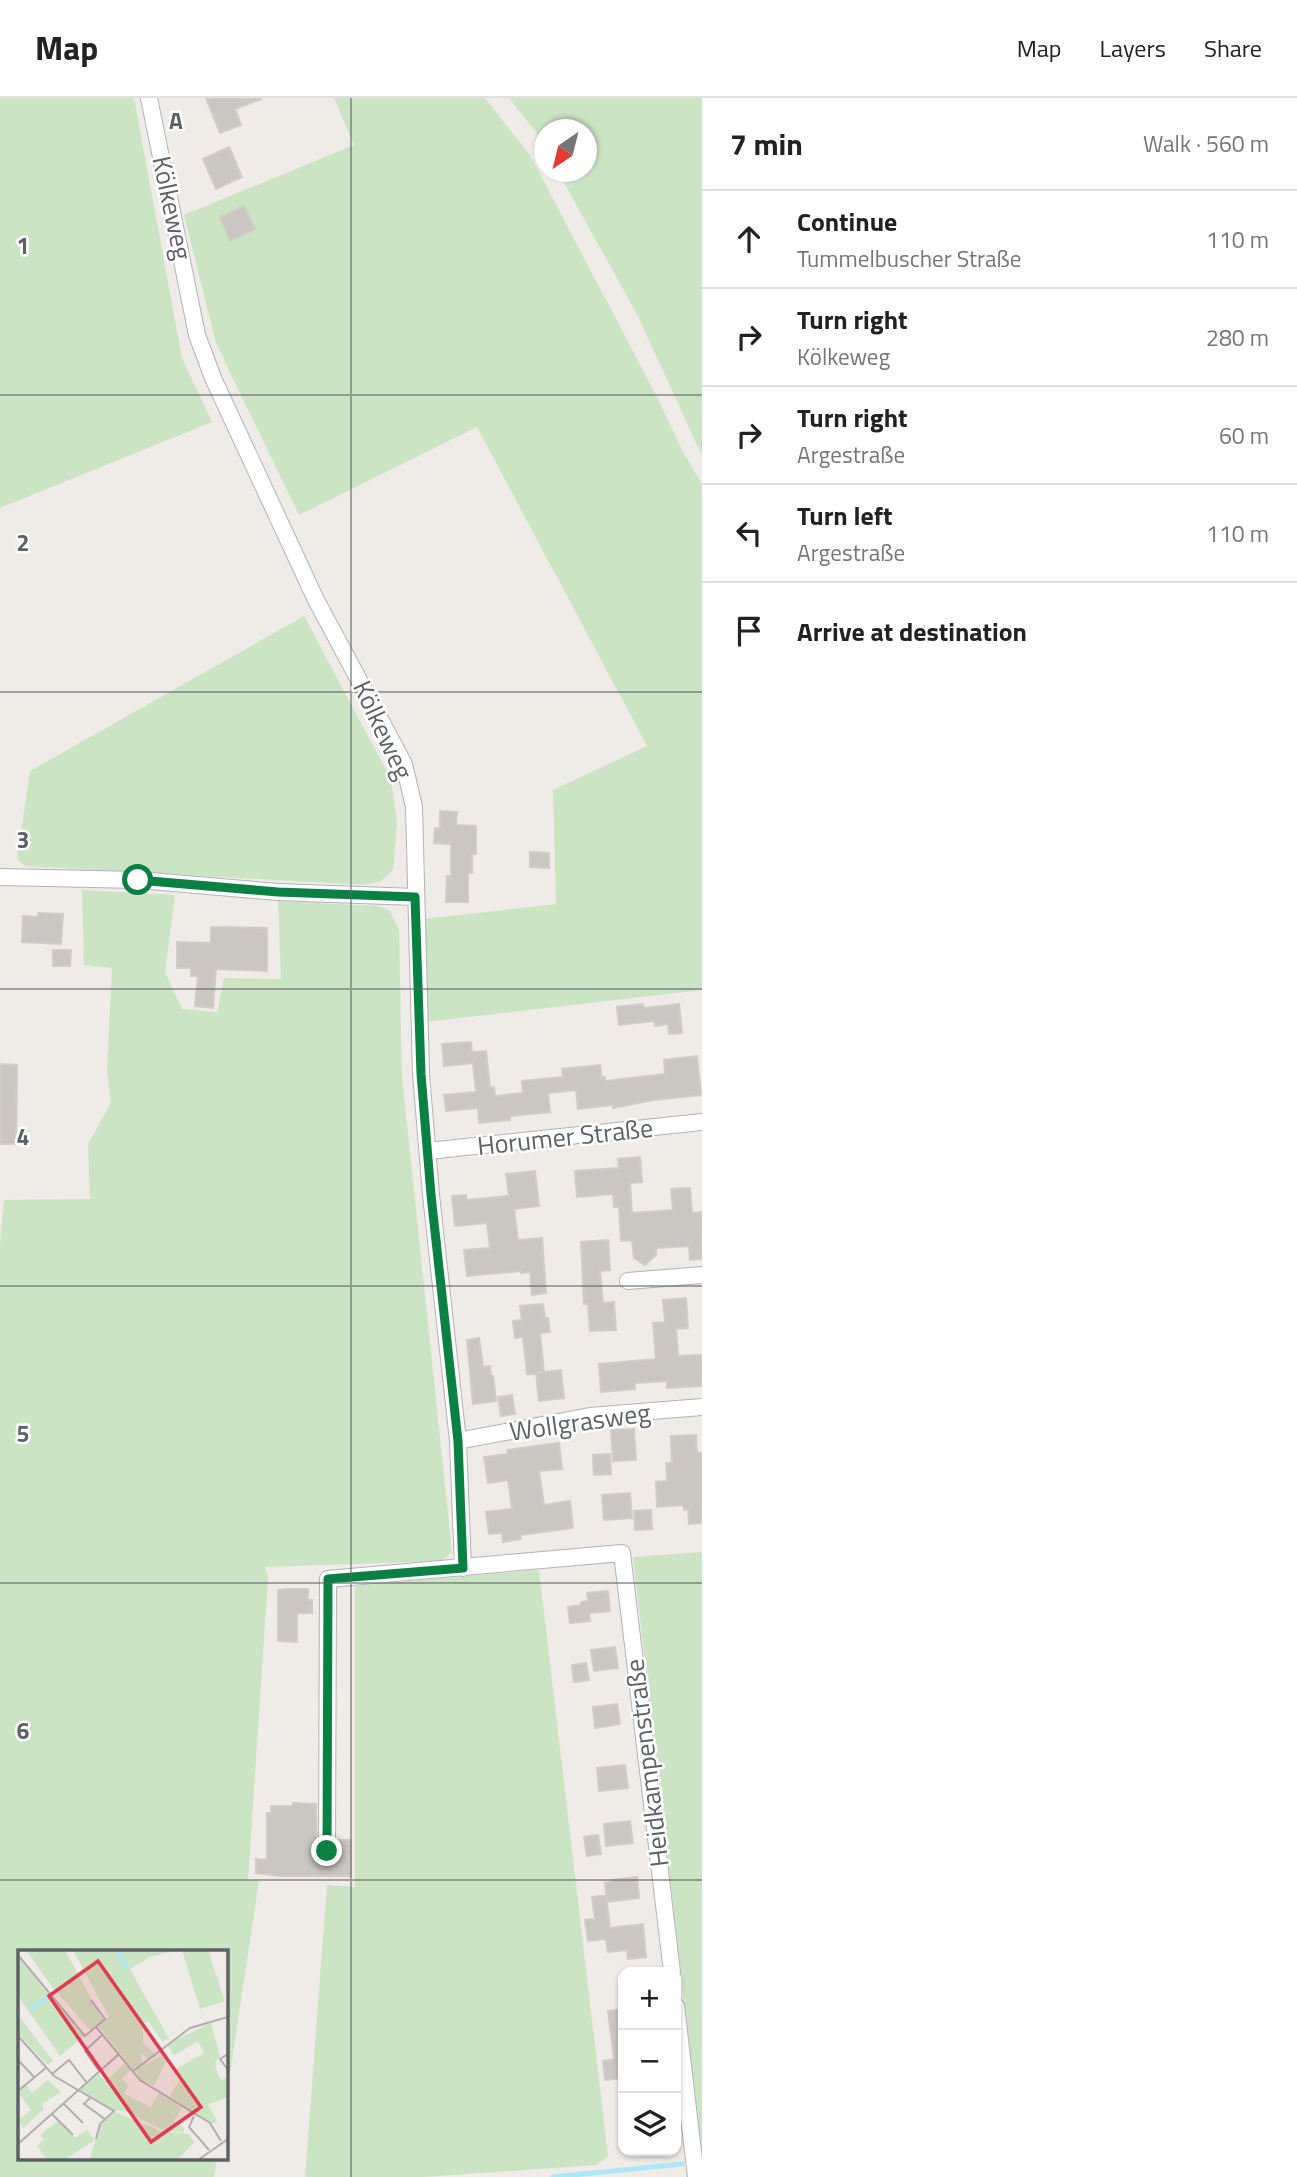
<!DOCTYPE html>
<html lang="en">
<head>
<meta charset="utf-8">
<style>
  :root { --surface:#fff; --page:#f2f2f2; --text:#222; --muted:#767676; --line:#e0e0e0 }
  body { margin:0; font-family:"Titillium Web",sans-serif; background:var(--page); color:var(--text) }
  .controls { position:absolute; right:21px; bottom:21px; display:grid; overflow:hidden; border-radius:14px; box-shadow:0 2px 5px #0004 }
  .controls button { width:63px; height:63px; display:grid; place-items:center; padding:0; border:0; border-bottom:2px solid var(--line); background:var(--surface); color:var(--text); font:35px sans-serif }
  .compass { position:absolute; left:534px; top:21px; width:63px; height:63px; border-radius:50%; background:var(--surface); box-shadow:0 2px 5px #0004; rotate:215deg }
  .stop { position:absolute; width:21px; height:21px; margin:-16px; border:5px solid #0b8043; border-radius:50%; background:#fff }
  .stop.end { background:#0b8043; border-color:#fff; box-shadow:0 2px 7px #0008 }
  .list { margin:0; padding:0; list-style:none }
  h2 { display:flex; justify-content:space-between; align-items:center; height:91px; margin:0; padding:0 28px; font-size:30px }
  h2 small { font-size:23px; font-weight:400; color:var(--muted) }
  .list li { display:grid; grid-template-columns:46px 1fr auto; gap:21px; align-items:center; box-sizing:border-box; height:98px; padding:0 28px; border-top:2px solid var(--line) }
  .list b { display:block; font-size:26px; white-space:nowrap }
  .list p { margin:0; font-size:23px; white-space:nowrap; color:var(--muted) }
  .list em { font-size:23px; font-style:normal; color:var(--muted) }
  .icon { flex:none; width:38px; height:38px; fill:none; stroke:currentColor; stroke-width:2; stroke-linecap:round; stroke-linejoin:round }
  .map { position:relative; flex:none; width:702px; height:2079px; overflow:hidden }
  header { display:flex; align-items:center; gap:42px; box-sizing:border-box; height:98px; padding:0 35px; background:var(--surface); border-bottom:2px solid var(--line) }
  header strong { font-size:33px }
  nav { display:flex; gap:38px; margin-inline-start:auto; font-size:24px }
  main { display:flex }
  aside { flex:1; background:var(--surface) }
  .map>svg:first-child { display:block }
</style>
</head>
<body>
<header>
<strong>Map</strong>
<nav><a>Map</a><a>Layers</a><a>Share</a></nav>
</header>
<main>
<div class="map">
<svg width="702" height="2079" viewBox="0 0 702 2079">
  <rect width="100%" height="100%" fill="#efebe6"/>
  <!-- green -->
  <path fill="#cbe5c4" d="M0,0H133L135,5L182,260L212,324L0,410Z
    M334,0H485L530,57L658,301L682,352L702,386V892L425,924L424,821L556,806L553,692L647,648L477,329L299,417L216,245L184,117L354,47Z
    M509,0H702V358L638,218L558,74H586V32H544V49L539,38Z
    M304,518L391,681L397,725L393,772L381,783L365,787L25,768L17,761L30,673Z
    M82,792L175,797L165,874L182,911L217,914L224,880L281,881L278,803L379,808L390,813L399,832L402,978L452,1454L441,1463L265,1469L268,1480L248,1782L259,1783L226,2002V1853H19V2060H217L214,2079H0V1146L4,1102L90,1101L88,1046L111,1005L107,972L112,870L84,867Z
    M702,1454V2056L633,1459Z
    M539,1472L608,2058L596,2067L425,2079H305L327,1787L355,1789V1488Z"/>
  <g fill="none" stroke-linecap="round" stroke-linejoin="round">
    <!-- stream -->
    <path stroke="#aae8fa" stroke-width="5" d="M553,2079L682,2066"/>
  </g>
  <!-- building -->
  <path fill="#cac6c2" stroke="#d3ccc4" stroke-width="2" d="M206,0H260L261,1L235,11L241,27L220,35Z
    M229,49L242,79L216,91L203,61Z
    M244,108L255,131L230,143L220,119Z
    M440,713L457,714L456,727L476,728V756H472V775H468V804H446L447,778H451V746L434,745L435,730H440Z
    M530,754L549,755V770L530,769Z
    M38,815L63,816L61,846L22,844L23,818L38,819Z
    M211,829L267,830V873L216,871L213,910L195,908L198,878H191V870H177V844L211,845Z
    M53,852H71L70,868H53Z
    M643,906L644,910L679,906L682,935L669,936L668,926L655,928L654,923L619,927L617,909Z
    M471,944L472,954L486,953L490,990L494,989L495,998L523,995L522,983L563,979L562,971L600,967L602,980L605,979V983L665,976L664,962L697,958L701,997L653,1002L613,1010V1007L578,1011L576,992L548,995L550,1014L510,1018V1022L479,1025L478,1010L446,1013L444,997L476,994L473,965L444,968L442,946Z
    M0,966L17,967L16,1046H0Z
    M640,1059L642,1084L630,1085L632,1115L673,1112L671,1091L690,1090L692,1115L702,1114V1161L690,1162L689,1148L656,1150V1157L645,1167L634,1160L632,1142L621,1143L619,1109H614L613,1096L577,1099L575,1073L619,1070L618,1061Z
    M535,1073L539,1108L514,1111L518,1142L542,1140L546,1195L532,1197L530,1174L521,1175V1173L467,1178L464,1152L490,1150L487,1125L455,1128L452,1098L466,1097V1102L509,1098L506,1076Z
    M608,1142L610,1172L600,1173L603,1205L614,1204L616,1232L590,1233L588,1206H584L581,1144Z
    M686,1200L688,1230L676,1231L678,1258L702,1257V1288L667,1290V1283L635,1285V1291L601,1294L599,1266L656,1261L653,1225L665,1224L663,1202Z
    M543,1206L545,1220H548L550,1234L540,1235L544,1274L527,1276L523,1239L515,1240L513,1223L522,1222L520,1208Z
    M479,1240L483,1269L490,1268L491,1278H493L496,1303L473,1306L467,1242Z
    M561,1272L564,1300L539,1303L536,1275Z
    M512,1297L515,1316L501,1318L498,1299Z
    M634,1331L636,1362L613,1363L611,1332Z
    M696,1337L697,1355H702V1425L689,1426L688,1411L684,1412L683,1407L657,1409L656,1384L667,1383L666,1365H672L671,1338Z
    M559,1345L562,1371L539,1373L544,1407L570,1403L573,1430L520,1437L521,1441L503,1444L502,1435L489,1436L486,1414L512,1411L508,1382L488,1385L484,1359L508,1356L507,1352Z
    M610,1356L611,1376L594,1377L593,1357Z
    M630,1395L632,1420L604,1422L602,1397Z
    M651,1412L652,1431L635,1432L634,1413Z
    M286,1491H308V1502H312V1515H297V1544L278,1543V1492Z
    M608,1493L610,1513L589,1515L590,1523L570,1525L568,1509L581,1507V1504L588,1503L587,1495Z
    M615,1549L618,1570L594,1573L591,1552Z
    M586,1565L589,1582L574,1584L572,1567Z
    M617,1606L620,1626L595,1630L593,1609Z
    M625,1667L628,1690L599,1693L597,1670Z
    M293,1705L316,1706L317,1753L321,1762L328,1763L336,1759L338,1742H351V1778H281L256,1775V1761L267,1762V1715H271V1708H293Z
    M630,1723L633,1745L606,1748L604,1726Z
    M598,1737L601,1756L587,1758L584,1739Z
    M637,1779L639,1800L607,1804L605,1785L612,1784V1782Z
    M606,1797L610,1830L643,1826L646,1859L628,1861L627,1852L608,1854L606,1841L588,1843L585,1822L595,1821L592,1799Z
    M623,1911V1980L605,1982L603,1963L614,1961L608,1913Z"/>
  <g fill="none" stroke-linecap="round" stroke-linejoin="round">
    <defs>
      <path id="minor" d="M149,0L197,237L213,280L316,502L404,666L414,709L421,976L431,1097L458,1343L463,1470
        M0,779L139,782L278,794L415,799
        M428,1053L702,1024
        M628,1183L702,1177
        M458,1343L590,1318L702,1309
        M327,1753L328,1481L622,1455L672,1874
        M676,1908L696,2079"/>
    </defs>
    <!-- minor casing -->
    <use href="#minor" stroke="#b1b4b7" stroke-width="18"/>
    <!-- minor -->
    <use href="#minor" stroke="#fff" stroke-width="16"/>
  </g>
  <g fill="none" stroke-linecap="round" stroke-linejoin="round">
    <!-- route -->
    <path stroke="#0b8043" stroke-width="9" d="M138,782L278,794L415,799L421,976L431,1097L458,1343L463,1470L328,1481L327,1753"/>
  </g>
  <!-- grid -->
  <path fill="none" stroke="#5d6265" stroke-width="2" stroke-opacity="0.55" d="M351,0V2079M0,297H702M0,594H702M0,891H702M0,1188H702M0,1485H702M0,1782H702"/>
  <g text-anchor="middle" stroke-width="5" stroke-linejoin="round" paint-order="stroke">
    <!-- street labels -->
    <g font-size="26" fill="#5d6265" stroke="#fff">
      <text transform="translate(172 110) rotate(78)" y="9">Kölkeweg</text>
      <text transform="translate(383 632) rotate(65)" y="9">Kölkeweg</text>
      <text transform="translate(565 1039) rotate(-6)" y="9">Horumer Straße</text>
      <text transform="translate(580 1324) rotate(-8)" y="9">Wollgrasweg</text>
      <text transform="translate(647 1665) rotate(-97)" y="9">Heidkampenstraße</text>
    </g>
  </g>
  <!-- overview -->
  <g transform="translate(18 1852)">
    <rect width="210" height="210" fill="#efebe6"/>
    <path d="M8,0H47L85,70L72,80L39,42L58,25L37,41ZM55,0H161L132,7L112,19L151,89L144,91L130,71L125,74V92L138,106L131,110L123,103L124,114L115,119L80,76L91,67ZM164,0H197L191,3L207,51L182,59ZM0,5L66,86L42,106L0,46ZM1,66L35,111L30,115L0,84ZM193,73L202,106L197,113L200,125L204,130L210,127V147L190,155L199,171L195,174L173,164L152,145L163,128L158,119L186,103L180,91L156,105L149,94ZM144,105L148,111L136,136L122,129L118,120ZM107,113L113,120L104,128L110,136L106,144L133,157L141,143L164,158L156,171L166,178V183L143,179L106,161L95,160L62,140L80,124L88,131ZM30,130L43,142L24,154L26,159L5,178L0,170L13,160L0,142L8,135L14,143ZM97,162L143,181L170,184L177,192L159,210H71L82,176ZM40,171L57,188L69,180L77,190L46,210H29L19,196L26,189L22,185Z" fill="#cbe5c4"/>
    <path fill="none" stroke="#aae8fa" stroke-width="3.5" d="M99,0L109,19M12,59L31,47"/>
    <path fill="none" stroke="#b1b0ae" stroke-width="2" d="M0,5L67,86L87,69L73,50M78,77L122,130L192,173L203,191M0,86L36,126L96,161L82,174L78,189M210,104L202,109L210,120M0,110L17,128M81,121L67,101L84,85M114,122L172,78L210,67M34,124L51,110L69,133M0,141L29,117M72,148L66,154L88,170M46,154L65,173M34,164L55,185M176,166L171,177L191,200M0,194L101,104M180,210L210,189"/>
    <path fill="#e03b50" fill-opacity="0.15" stroke="#e03b50" stroke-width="3.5" d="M80,11L183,157L133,192L31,46Z"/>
    <rect width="210" height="210" fill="none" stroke="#5d6265" stroke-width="3.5"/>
  </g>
  <g font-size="23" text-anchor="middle" font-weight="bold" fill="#5d6265" stroke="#fff" stroke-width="5" stroke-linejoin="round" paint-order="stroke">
    <text x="176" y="31">A</text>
    <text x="23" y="156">1</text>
    <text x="23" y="453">2</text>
    <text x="23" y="750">3</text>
    <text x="23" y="1047">4</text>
    <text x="23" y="1344">5</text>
    <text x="23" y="1641">6</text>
  </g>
</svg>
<div class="controls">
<button>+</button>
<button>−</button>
<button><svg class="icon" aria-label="layers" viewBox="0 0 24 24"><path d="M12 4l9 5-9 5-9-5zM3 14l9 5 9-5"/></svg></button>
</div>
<svg class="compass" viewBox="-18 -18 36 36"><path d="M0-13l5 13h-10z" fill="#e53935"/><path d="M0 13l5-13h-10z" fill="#767676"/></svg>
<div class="stop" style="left:138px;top:782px"></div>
<div class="stop end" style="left:327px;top:1753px"></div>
</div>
<aside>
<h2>7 min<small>Walk · 560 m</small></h2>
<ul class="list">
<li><svg class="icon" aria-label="ahead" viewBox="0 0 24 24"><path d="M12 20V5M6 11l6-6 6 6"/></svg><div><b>Continue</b><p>Tummelbuscher Straße</p></div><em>110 m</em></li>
<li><svg class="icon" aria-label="right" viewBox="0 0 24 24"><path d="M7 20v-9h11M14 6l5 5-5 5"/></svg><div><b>Turn right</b><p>Kölkeweg</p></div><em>280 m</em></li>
<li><svg class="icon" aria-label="right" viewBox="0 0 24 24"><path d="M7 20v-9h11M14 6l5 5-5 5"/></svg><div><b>Turn right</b><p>Argestraße</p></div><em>60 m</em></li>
<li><svg class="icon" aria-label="left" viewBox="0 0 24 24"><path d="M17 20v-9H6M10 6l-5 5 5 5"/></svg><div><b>Turn left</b><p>Argestraße</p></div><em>110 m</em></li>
<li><svg class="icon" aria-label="arrive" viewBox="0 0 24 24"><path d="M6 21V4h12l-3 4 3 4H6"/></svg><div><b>Arrive at destination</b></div></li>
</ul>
</aside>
</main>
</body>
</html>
